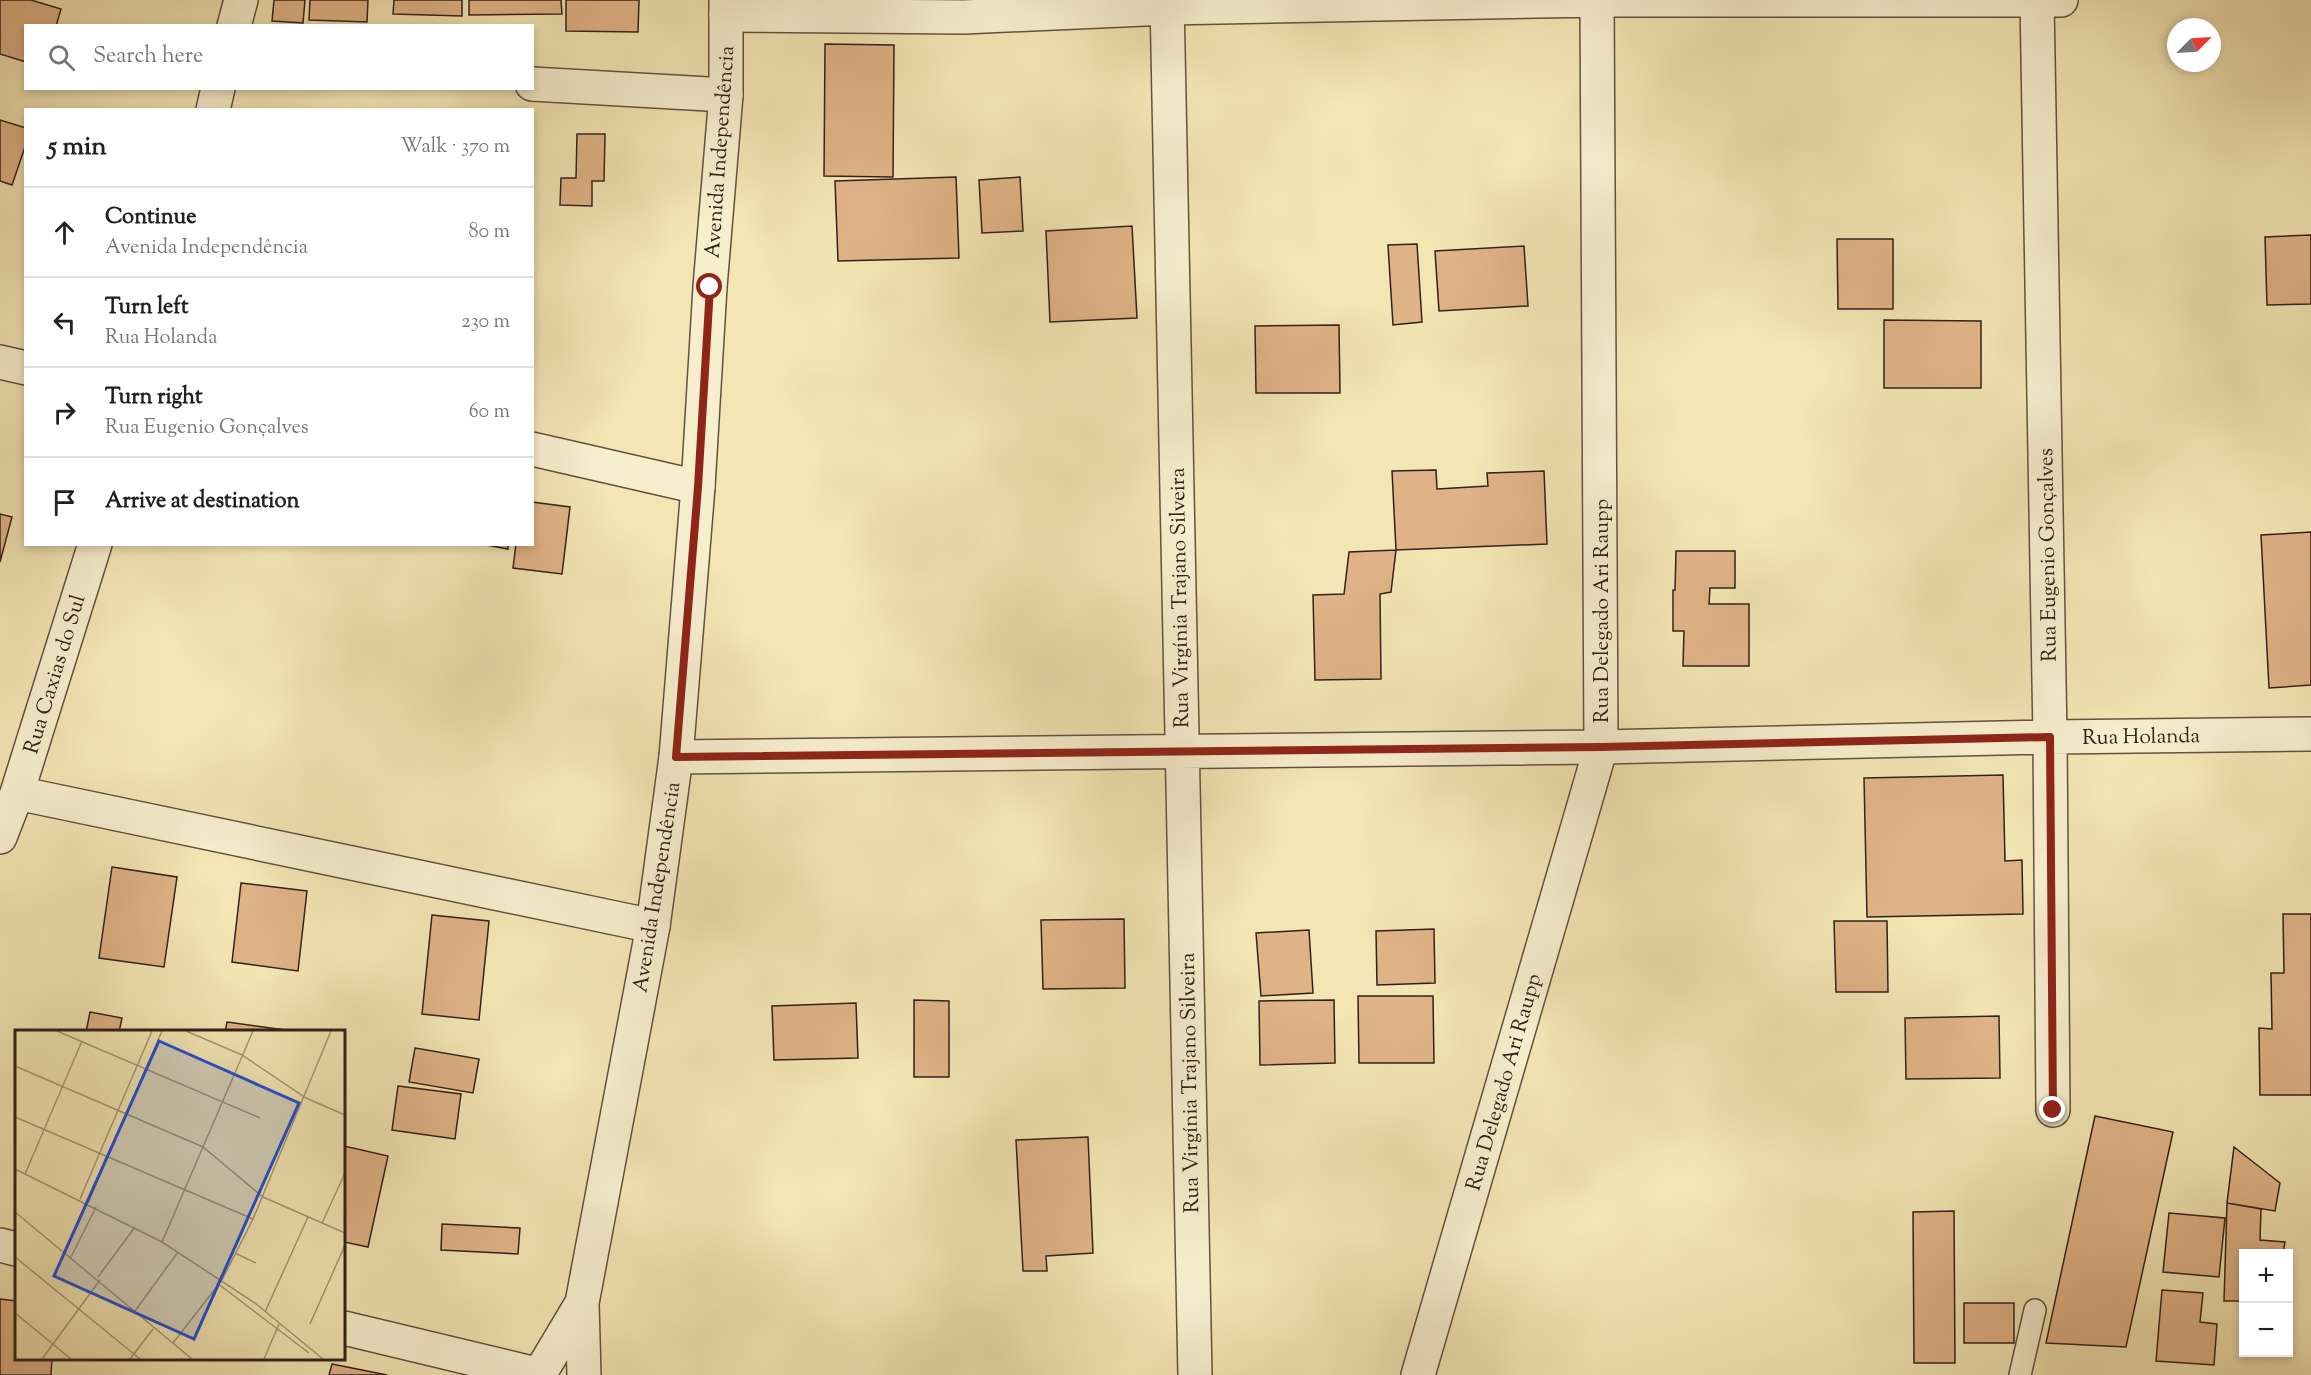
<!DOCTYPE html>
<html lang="en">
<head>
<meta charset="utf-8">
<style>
  :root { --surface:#fff; --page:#f2f2f2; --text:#202124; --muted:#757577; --line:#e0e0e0 }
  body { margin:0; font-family:"Sorts Mill Goudy",serif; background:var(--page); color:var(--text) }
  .controls { position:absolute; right:18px; bottom:18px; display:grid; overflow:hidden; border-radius:0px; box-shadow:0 3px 9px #0003 }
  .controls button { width:54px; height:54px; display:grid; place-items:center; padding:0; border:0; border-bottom:2px solid var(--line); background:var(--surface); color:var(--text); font:30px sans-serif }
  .compass { position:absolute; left:2167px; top:18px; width:54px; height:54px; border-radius:50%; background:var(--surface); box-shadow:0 3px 9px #0003; rotate:66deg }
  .stop { position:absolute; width:18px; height:18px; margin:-14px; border:4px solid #8f2418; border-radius:50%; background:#fff }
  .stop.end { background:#8f2418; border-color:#fff; box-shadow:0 2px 6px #0008 }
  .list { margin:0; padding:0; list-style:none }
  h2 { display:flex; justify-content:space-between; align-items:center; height:78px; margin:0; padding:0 24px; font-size:26px }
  h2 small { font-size:20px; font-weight:400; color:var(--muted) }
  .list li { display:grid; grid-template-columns:39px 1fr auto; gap:18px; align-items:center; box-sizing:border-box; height:90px; padding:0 24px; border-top:2px solid var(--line) }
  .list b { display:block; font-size:22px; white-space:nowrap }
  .list p { margin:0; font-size:20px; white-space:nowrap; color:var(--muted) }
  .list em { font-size:20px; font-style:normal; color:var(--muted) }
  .icon { flex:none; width:33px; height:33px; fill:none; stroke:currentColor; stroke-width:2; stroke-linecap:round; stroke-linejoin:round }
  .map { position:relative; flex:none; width:2311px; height:1375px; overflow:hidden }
  .search { position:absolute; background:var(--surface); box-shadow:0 3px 9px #0003; left:24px; top:24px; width:510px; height:66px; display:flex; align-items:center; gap:15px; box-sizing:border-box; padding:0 21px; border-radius:0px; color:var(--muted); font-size:22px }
  .panel { position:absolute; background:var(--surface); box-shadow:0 3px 9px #0003; left:24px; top:108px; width:510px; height:438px; border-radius:0px }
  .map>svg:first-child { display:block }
</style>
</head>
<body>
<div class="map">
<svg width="2311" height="1375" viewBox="0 0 2311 1375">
  <rect width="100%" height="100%" fill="#f3e5b4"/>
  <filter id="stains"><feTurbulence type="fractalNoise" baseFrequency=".00333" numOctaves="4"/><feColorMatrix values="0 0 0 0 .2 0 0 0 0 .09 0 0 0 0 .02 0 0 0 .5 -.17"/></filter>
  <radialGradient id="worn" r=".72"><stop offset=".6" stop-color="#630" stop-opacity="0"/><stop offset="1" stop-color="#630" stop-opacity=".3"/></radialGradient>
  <!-- building -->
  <path fill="#e0b287" stroke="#332017" stroke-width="1.5" d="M0,0H31L61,9L56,26H26V62L0,54Z
    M274,0H305L303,23L272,21Z
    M310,0H368L367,22L309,20Z
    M394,0H462V16L393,14Z
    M469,0H561L562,14L469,15Z
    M566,0H639L638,32L566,31Z
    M825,44L894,45L893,177L824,176Z
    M0,120L26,128V144L12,185L0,181Z
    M577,134H605L604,181H592V206L560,205L561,178H576Z
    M956,177L959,258L838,261L835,181Z
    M1020,177L1023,231L982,233L979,180Z
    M1132,226L1137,318L1050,322L1046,231Z
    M2311,235V304L2267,305L2265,237Z
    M1837,239H1893V309H1838Z
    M1417,244L1422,322L1393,325L1388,245Z
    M1524,246L1528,306L1439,311L1435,251Z
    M1884,320L1981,321V388H1884Z
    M1339,325L1340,393H1256L1255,326Z
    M1436,470L1437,489L1488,486L1487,473L1544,471L1547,544L1396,550L1392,471Z
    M532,502L570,507L562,574L513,568L516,544H532Z
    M0,514L12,517L0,562Z
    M2311,532V685L2269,688L2261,535Z
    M481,544H508V549Z
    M1396,550L1391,592L1380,594L1381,679L1315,680L1313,595L1344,594L1349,552Z
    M1676,551H1735V588H1710L1709,604H1749V666H1683L1684,631H1673V590H1675Z
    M2003,775L2005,861L2022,860L2023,914L1867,917L1864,778Z
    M112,867L177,877L164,967L99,958Z
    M241,883L307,891L298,971L232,962Z
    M2283,914H2311V1095H2260L2259,1028L2272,1029L2271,973H2284Z
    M432,915L489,921L479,1020L422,1014Z
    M1124,919L1125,988L1043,989L1041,920Z
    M1834,921H1887L1888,992H1836Z
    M1434,929L1435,983L1377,985L1376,931Z
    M1309,930L1313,993L1261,996L1256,933Z
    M1358,996H1433L1434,1063H1359Z
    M914,1000L949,1001V1077H914Z
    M1334,1000L1335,1063L1260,1065L1259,1001Z
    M856,1003L858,1058L774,1060L772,1006Z
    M90,1012L122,1018L119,1032H86Z
    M1999,1016L2000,1078L1906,1079L1905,1018Z
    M227,1022L285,1030V1032H225Z
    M415,1048L479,1059L473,1093L409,1082Z
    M398,1086L461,1094L455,1139L392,1130Z
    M2095,1116L2173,1132L2126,1347L2046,1343Z
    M1088,1137L1093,1253L1046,1256L1047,1271H1023L1016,1140Z
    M344,1146L388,1156L368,1247L344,1242Z
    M2234,1147L2280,1183L2275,1211L2227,1203Z
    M2227,1203L2261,1209L2260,1240L2285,1242L2283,1254H2244V1301H2224Z
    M1954,1211L1955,1363H1914L1913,1212Z
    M2169,1213L2225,1218L2219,1277L2163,1272Z
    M442,1224L520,1228L518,1254L441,1250Z
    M2162,1290L2203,1293L2200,1322L2217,1324L2214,1365L2156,1361Z
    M0,1299L16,1301V1358H52L51,1375H0Z
    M1964,1303H2014V1343H1964Z
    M332,1364L387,1375H329Z"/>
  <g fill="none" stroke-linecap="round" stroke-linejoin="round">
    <defs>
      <path id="service" d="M2020,1375L2035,1310"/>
      <path id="minor" d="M1167,0L1195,1375
        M2037,0L2050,737L2053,1110
        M726,15L964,17L1167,8L1597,0H2061
        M234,26L241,0
        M532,84L726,95
        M213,110L218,88
        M0,362L26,368
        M532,449L698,487
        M676,757L1601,747L2050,737L2311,734
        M17,793L653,926
        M0,837L17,793L95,544
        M0,1245L16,1249
        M344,1328L540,1375
        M1418,1375L1601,747L1597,0"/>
      <path id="tertiary" d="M539,1375L582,1303
        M584,1375L582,1303L653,926L676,757L698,487L710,287L726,95V0"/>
    </defs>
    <!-- service casing -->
    <use href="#service" stroke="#63513e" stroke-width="24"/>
    <!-- minor casing -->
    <use href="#minor" stroke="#63513e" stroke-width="36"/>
    <!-- tertiary casing -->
    <use href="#tertiary" stroke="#63513e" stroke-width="36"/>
    <!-- service -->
    <use href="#service" stroke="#f7eece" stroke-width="21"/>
    <!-- minor -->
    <use href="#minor" stroke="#f7eece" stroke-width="33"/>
    <!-- tertiary -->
    <use href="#tertiary" stroke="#f7eece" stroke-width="33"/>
  </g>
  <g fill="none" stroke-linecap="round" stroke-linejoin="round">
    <!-- route -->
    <path stroke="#8f2418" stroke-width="8" d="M710,287L698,487L676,757L1601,747L2050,737L2053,1110"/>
  </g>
  <g text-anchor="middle" stroke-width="5" stroke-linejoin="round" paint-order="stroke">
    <!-- street labels -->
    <g font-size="21" fill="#332017" stroke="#f7eece">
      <text transform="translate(719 152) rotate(-86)" y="7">Avenida Independência</text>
      <text transform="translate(2047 555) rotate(-91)" y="7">Rua Eugenio Gonçalves</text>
      <text transform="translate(1179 598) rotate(-91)" y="7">Rua Virgínia Trajano Silveira</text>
      <text transform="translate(1601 611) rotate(-90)" y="7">Rua Delegado Ari Raupp</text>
      <text transform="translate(54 674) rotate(-73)" y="7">Rua Caxias do Sul</text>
      <text transform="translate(2141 736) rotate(-1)" y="7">Rua Holanda</text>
      <text transform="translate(656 887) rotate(-81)" y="7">Avenida Independência</text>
      <text transform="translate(1503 1082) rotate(-74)" y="7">Rua Delegado Ari Raupp</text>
      <text transform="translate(1189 1083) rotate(-91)" y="7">Rua Virgínia Trajano Silveira</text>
    </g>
  </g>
  <!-- overview -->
  <g transform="translate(15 1030)">
    <rect width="330" height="330" fill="#f3e5b4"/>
    <path fill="none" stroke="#a69675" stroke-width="1.5" d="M42,1L245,88M171,1L227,25L291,68L330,85M0,36L188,117L248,167L330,203M0,87L238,189M0,139L147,212L240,273L308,329M10,144L67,11M65,169L137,1M73,173L147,1M0,182L177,329M307,193L330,143M147,212L238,1M220,223L241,233M0,227L125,329M56,227L81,177M83,247L120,197M202,253L294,323M120,281L163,222M250,282L293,187M0,283L56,329M295,294L330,215M158,313L207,250L238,189L316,1M27,329L85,250M115,329L138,299M249,329L264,294"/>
    <path fill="#1d4ed8" fill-opacity="0.15" stroke="#1d4ed8" stroke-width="3" d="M144,11L284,73L179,309L39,246Z"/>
    <rect width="330" height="330" fill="none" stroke="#332017" stroke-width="3"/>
  </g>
  <rect width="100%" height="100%" filter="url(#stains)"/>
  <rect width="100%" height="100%" fill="url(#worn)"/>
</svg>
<div class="controls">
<button>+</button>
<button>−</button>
</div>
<svg class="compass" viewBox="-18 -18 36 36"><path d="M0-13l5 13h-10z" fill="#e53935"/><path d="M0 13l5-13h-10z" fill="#757577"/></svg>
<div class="stop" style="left:710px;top:287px"></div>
<div class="stop end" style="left:2053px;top:1110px"></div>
<div class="search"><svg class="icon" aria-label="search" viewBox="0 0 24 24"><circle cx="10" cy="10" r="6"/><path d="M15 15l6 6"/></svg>Search here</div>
<section class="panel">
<h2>5 min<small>Walk · 370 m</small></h2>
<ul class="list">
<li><svg class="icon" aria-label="ahead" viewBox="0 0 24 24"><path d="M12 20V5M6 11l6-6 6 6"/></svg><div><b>Continue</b><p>Avenida Independência</p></div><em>80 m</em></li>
<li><svg class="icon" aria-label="left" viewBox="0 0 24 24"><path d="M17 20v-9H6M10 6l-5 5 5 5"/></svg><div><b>Turn left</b><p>Rua Holanda</p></div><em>230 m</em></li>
<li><svg class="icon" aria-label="right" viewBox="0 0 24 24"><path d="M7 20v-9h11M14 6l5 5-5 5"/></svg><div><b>Turn right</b><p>Rua Eugenio Gonçalves</p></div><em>60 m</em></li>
<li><svg class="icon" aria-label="arrive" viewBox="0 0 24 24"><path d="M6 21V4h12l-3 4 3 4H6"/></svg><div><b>Arrive at destination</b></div></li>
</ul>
</section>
</div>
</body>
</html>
